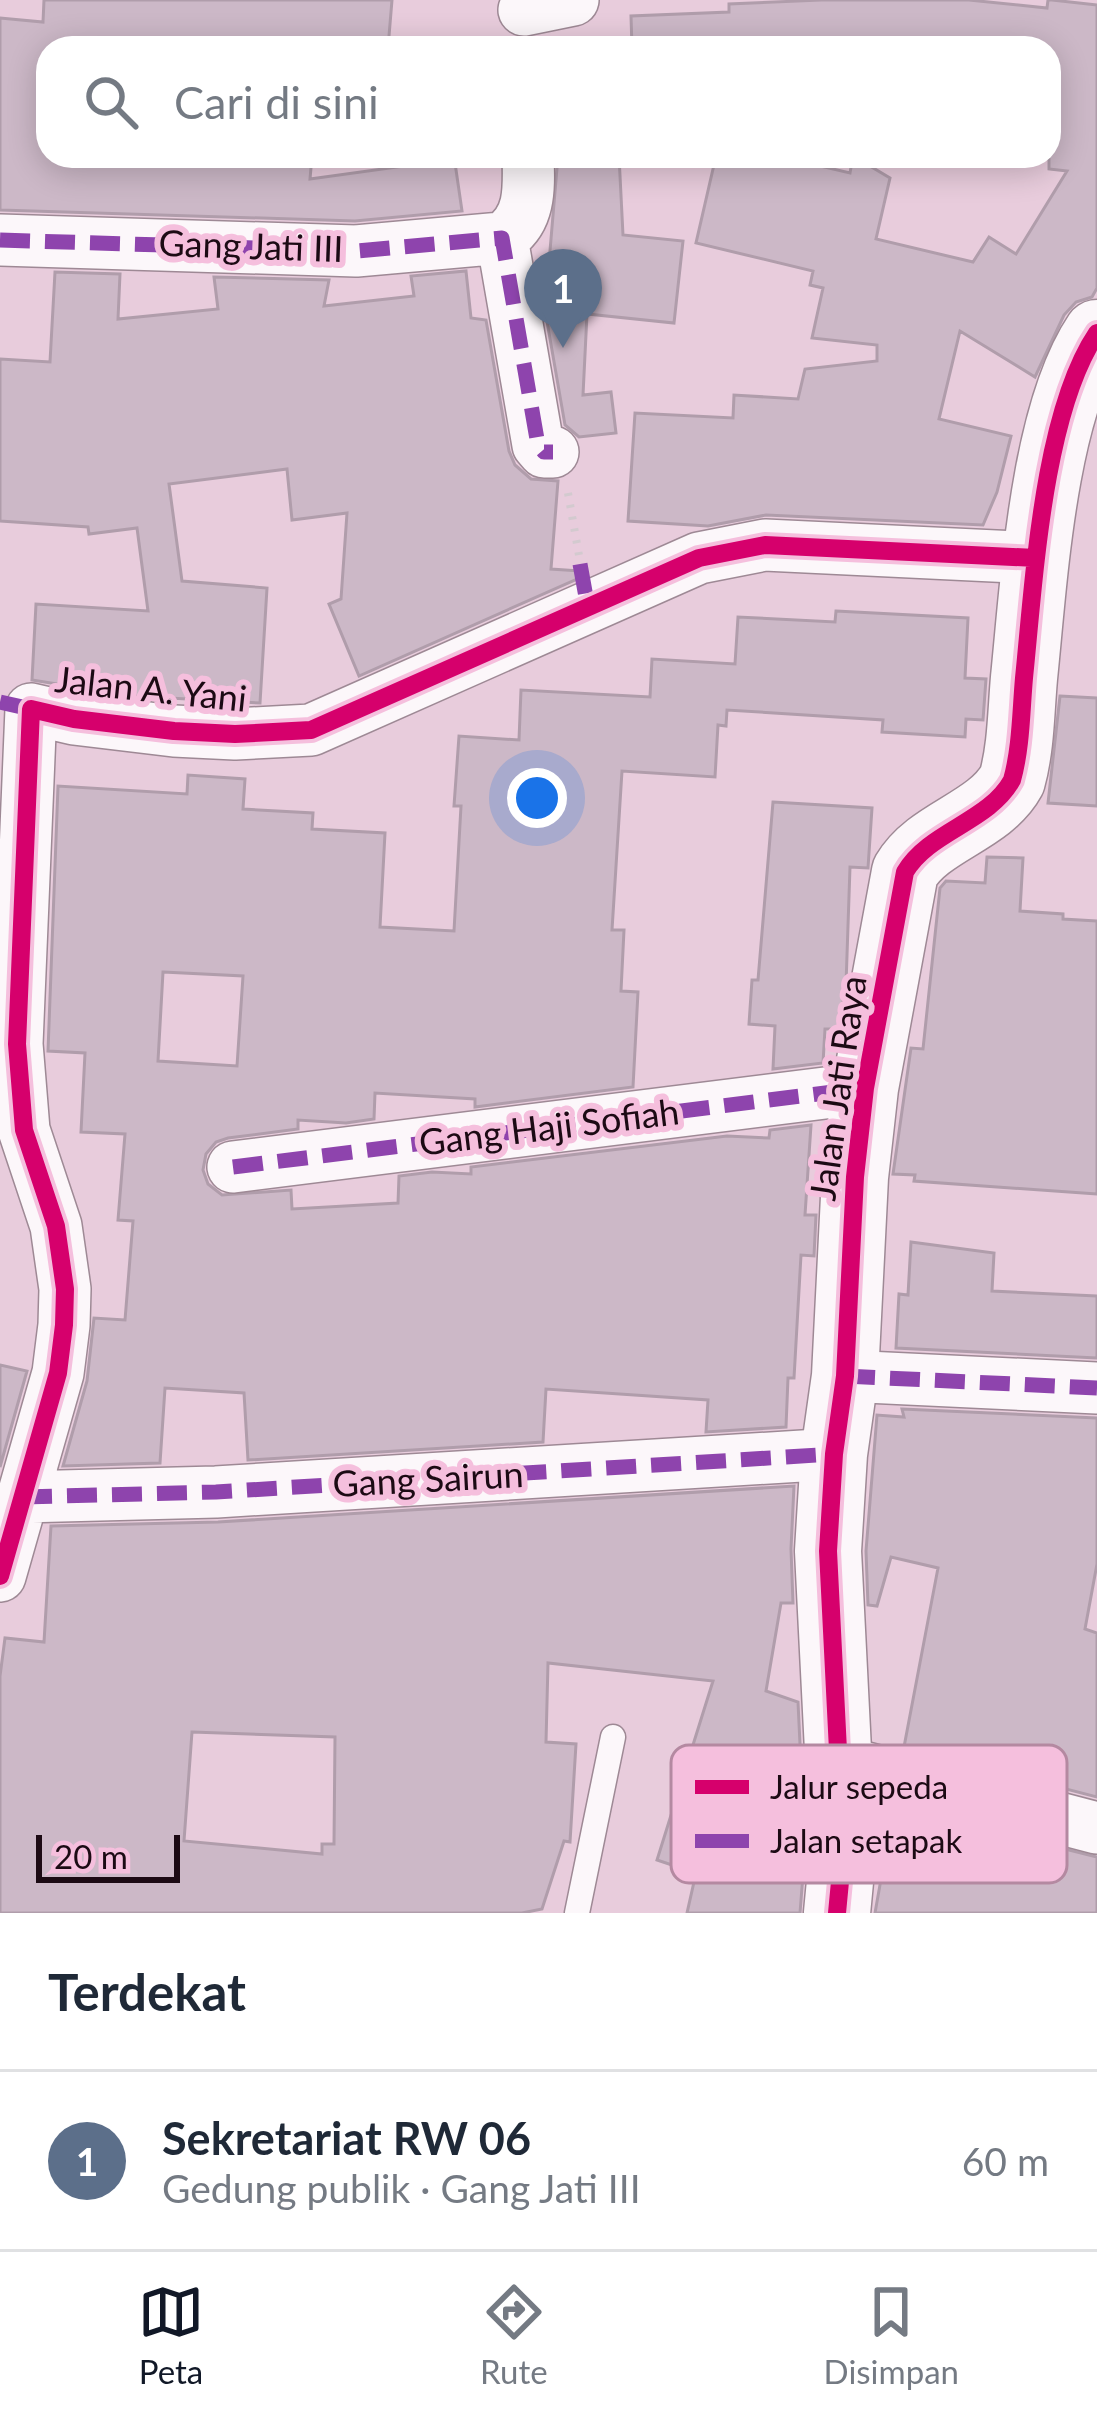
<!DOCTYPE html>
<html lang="id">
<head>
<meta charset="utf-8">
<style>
  :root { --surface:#fff; --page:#f2f2f3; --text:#1f2937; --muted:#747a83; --line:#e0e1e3; --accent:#111827 }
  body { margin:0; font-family:Lato,sans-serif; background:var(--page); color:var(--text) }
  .scale { position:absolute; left:36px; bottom:30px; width:144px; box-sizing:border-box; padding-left:12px; border:6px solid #1c0a14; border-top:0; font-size:33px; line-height:42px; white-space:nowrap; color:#1c0a14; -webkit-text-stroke:9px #f5bfdd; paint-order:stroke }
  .you { position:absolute; left:537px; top:798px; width:42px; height:42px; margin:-30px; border:9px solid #fff; border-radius:50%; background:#1a73e8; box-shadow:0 0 0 18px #1a73e833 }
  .badge { display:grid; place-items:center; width:78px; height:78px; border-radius:50%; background:var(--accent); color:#fff; font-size:39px; font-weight:700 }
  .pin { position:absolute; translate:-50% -99px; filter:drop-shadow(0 3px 6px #0008) }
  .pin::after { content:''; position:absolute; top:63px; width:42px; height:36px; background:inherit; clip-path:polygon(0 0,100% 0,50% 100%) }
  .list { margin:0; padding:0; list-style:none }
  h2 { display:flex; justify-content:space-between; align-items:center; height:156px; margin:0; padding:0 48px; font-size:51px }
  h2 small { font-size:39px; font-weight:400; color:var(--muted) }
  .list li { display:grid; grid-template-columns:78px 1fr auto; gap:36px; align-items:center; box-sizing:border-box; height:180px; padding:0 48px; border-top:3px solid var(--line) }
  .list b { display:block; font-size:45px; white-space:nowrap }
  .list p { margin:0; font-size:39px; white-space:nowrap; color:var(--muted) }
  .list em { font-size:39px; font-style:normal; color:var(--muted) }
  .icon { flex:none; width:66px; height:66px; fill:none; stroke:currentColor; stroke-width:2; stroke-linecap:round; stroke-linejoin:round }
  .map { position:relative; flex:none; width:1097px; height:1913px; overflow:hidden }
  .search { position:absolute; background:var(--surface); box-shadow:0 6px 30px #0003; left:36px; right:36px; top:36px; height:132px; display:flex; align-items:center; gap:30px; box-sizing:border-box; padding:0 42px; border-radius:36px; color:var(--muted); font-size:45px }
  .sheet { height:336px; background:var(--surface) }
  nav { display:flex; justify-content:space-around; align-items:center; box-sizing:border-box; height:168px; border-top:3px solid var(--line); background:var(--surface); font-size:33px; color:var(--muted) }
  nav a { display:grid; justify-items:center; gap:6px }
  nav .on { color:var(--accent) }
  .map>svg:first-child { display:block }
</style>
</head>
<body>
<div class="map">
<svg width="1097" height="1913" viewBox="0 0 1097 1913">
  <rect width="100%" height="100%" fill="#e8ccdc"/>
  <!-- building -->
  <path fill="#ccb8c7" stroke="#b09dab" stroke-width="3" fill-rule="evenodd" d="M44,0H392L388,48H48V156H312L310,179L419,164L420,156H454L462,211L355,221L0,210V18L43,22Z
    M821,0H969L1047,8L1048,0H1052L1097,5V288L1092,297L1076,302L1064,315L1035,377L960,331L939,419L1011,436L997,492L983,525L766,515L708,526L628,521L635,413L733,418L734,395L798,399L805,369L877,361V345L812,338L823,288L810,285L813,271L696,243L716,156H746L785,165L786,158L850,173L853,156L890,178L876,239L973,262L989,237L1016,254L1067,171L1049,169V48H632L631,16L729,12V4Z
    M558,156H619L623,235L683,241L674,323L587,314L583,395L611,392L616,433L579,437L565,425L545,310Z
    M466,271L471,318L486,320L509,451L515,465L531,479L558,481L551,569L581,571L577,579L359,676L329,604L341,599L347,513L292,520L287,469L169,484L182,581L267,588L260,703L132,696L32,680L36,604L148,611L137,528L89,534L88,527L0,521V359L50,362L55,272L120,274L118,319L218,309L214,277L329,280L324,306L414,296L411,276Z
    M836,611L968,618L965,678L986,679L983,720L966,719L965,737L882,732L883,720L727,710L726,726L718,725L715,777L622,771L612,930H624L621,991L638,992L633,1087L475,1107V1099L375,1093L374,1119L346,1123L298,1120V1129L228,1138L216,1142L206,1154L203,1170L208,1184L222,1195L291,1190L292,1209L398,1203L399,1176L432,1172L471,1174V1167L727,1136L769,1138L770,1130L811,1125L805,1215H816L814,1256L801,1255L794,1378H788L786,1427L706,1432L708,1400L546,1389L543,1442L248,1460L244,1393L165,1388L160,1463L63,1466L87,1381L94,1318L125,1320L133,1221L118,1220L125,1134L81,1132L85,1053L48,1051L58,786L187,794L188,775L245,779L243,809L313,813L312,829L385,833L380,927L454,931L461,806H454L459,736L519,740L521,690L650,697L652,659L735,664L738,617L835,622ZM163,972L243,976L237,1066L158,1061Z
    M1060,696L1097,698V806L1048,803Z
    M773,802L872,808L868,868L850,867L846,985L838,1029H825L823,1063L773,1069L775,1026L749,1024L752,980H758Z
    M987,857L1023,858L1020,911L1063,914V919L1097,921V1194L914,1181L915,1175L893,1174L911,1048L923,1049L940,888L946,881L985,883Z
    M911,1242L994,1253L992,1291L1097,1296V1358L896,1348L899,1294L908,1295Z
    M0,1365L27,1371L0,1467Z
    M902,1409L1097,1418V1564L1085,1629L1097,1633V1797L904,1747L938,1568L891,1557L877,1606L868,1605L866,1551L877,1415L904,1417Z
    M794,1486L791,1549L793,1603H781L766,1691L798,1702L805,1849L800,1913H687L696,1873L657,1860L713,1681L548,1663L546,1742L576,1744L570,1842L564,1841L542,1909L522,1913H0V1676L5,1638L44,1642L51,1526L218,1522ZM192,1732L335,1737L334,1844H322V1854L184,1841Z
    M894,1806L1097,1857V1913H875Z"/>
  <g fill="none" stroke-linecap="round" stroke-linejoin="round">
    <defs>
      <path id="lane" d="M577,1913L613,1737"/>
      <path id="street" d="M524,10L573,0
        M502,238L538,445L544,452H553
        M0,240L356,251L502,238C531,220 529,188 528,156
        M233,1167L865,1088
        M845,1376L1097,1388
        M22,1497L216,1492L834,1454
        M0,1576L58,1373L64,1325L65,1289L56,1226L24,1130L17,1044L31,709L74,719L174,731L235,734L311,730L699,558L765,545L1036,558
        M839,1761L1097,1828"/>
      <path id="secondary" d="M837,1913L843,1850L828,1551L834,1454L845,1376L855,1177L865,1088L905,872C929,831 989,822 1012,780C1021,748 1021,712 1024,678C1034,581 1043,413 1097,333"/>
    </defs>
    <!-- lane casing -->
    <use href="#lane" stroke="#9e8995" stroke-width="27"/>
    <!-- street casing -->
    <use href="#street" stroke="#9e8995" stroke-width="54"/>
    <!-- secondary casing -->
    <use href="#secondary" stroke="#9e8995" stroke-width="69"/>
    <!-- path -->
    <path stroke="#d3cacf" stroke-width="8" stroke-dasharray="3 9" stroke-linecap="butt" d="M568,493L580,561"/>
    <!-- lane -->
    <use href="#lane" stroke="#fcf7fa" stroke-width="24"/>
    <!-- street -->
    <use href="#street" stroke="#fcf7fa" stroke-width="51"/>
    <!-- secondary -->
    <use href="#secondary" stroke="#fcf7fa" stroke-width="66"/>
    <!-- quiet -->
    <path stroke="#8e44ad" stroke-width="15" stroke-dasharray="30 15" stroke-linecap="butt" d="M0,240L356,251L502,238L538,445L544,452H553
      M580,564L588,608
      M0,702L31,709
      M233,1167L865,1088
      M845,1376L1097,1388
      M22,1497L216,1492L834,1454"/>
    <defs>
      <path id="cycleway" d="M0,1576L58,1373L64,1325L65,1289L56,1226L24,1130L17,1044L31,709L74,719L174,731L235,734L311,730L699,558L765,545L1036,558
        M837,1913L843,1850L828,1551L834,1454L845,1376L855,1177L865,1088L905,872C929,831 989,822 1012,780C1021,748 1021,712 1024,678C1034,581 1043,413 1097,333"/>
    </defs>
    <!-- cycleway casing -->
    <use href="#cycleway" stroke="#f5bfdd" stroke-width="26"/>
    <!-- cycleway -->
    <use href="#cycleway" stroke="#d6006c" stroke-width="18"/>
  </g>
  <g text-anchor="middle" stroke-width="12" stroke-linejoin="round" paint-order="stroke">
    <!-- street labels -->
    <g font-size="36" fill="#1c0a14" stroke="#f5bfdd">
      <text transform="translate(251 246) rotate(2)" y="13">Gang Jati III</text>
      <text transform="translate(151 689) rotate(6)" y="13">Jalan A. Yani</text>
      <text transform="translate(838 1088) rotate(-82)" y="13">Jalan Jati Raya</text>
      <text transform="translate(549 1127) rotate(-7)" y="13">Gang Haji Sofiah</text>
      <text transform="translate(428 1479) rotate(-3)" y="13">Gang Sairun</text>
    </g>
  </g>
  <!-- legend -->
  <rect x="671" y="1745" width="396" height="138" rx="18" fill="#f5bfdd" stroke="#b489a1" stroke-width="3"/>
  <rect x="695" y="1780" width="54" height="14" fill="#d6006c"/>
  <rect x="695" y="1834" width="54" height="14" fill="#8e44ad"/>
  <g font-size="33" fill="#1c0a14">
    <text x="770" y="1799">Jalur sepeda</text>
    <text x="770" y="1853">Jalan setapak</text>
  </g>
</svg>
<div class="scale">20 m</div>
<div class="you"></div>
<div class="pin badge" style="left:563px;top:348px;background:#5c6f8a">1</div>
<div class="search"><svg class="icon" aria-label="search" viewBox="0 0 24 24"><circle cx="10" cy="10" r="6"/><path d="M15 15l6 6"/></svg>Cari di sini</div>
</div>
<section class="sheet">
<h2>Terdekat<small></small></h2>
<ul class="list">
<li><span class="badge" style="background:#5c6f8a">1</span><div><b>Sekretariat RW 06</b><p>Gedung publik · Gang Jati III</p></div><em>60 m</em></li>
</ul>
</section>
<nav>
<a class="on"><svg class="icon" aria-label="map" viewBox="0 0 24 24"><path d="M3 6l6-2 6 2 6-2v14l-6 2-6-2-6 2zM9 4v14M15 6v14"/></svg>Peta</a>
<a><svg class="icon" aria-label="directions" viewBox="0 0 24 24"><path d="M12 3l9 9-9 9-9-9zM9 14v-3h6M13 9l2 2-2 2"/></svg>Rute</a>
<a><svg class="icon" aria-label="saved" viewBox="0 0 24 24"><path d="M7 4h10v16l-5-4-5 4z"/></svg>Disimpan</a>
</nav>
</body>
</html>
